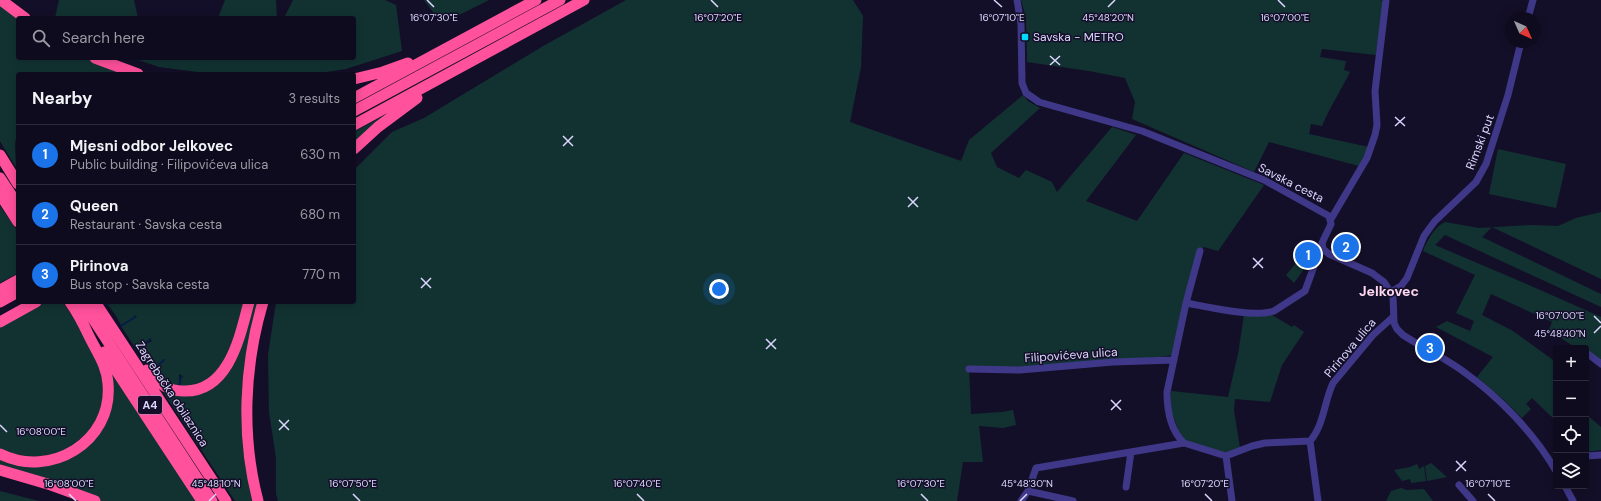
<!DOCTYPE html>
<html lang="en">
<head>
<meta charset="utf-8">
<style>
  :root { --surface:#0f0b1e; --page:#181427; --text:#f1f3f6; --muted:#9b9ba4; --line:#2f2b3c; --accent:#1a73e8 }
  body { margin:0; font-family:"DM Sans",sans-serif; background:var(--page); color:var(--text) }
  .controls { position:absolute; right:12px; bottom:12px; display:grid; overflow:hidden; border-radius:4px; box-shadow:0 2px 10px #0003 }
  .controls button { width:36px; height:36px; display:grid; place-items:center; padding:0; border:0; border-bottom:1px solid var(--line); background:var(--surface); color:var(--text); font:20px sans-serif }
  .compass { position:absolute; left:1505px; top:12px; width:36px; height:36px; border-radius:50%; background:var(--surface); box-shadow:0 2px 10px #0003; rotate:135deg }
  .you { position:absolute; left:719px; top:289px; width:14px; height:14px; margin:-10px; border:3px solid #fff; border-radius:50%; background:#1a73e8; box-shadow:0 0 0 6px #1a73e833 }
  .badge { display:grid; place-items:center; width:26px; height:26px; border-radius:50%; background:var(--accent); color:#fff; font-size:13px; font-weight:700 }
  .pin { position:absolute; translate:-50% -50%; border:2px solid #fff; box-shadow:0 1px 4px #0006 }
  .list { margin:0; padding:0; list-style:none }
  h2 { display:flex; justify-content:space-between; align-items:center; height:52px; margin:0; padding:0 16px; font-size:17px }
  h2 small { font-size:13px; font-weight:400; color:var(--muted) }
  .list li { display:grid; grid-template-columns:26px 1fr auto; gap:12px; align-items:center; box-sizing:border-box; height:60px; padding:0 16px; border-top:1px solid var(--line) }
  .list b { display:block; font-size:15px; white-space:nowrap }
  .list p { margin:0; font-size:13px; white-space:nowrap; color:var(--muted) }
  .list em { font-size:13px; font-style:normal; color:var(--muted) }
  .icon { flex:none; width:22px; height:22px; fill:none; stroke:currentColor; stroke-width:2; stroke-linecap:round; stroke-linejoin:round }
  .map { position:relative; flex:none; width:1601px; height:501px; overflow:hidden }
  .search { position:absolute; background:var(--surface); box-shadow:0 2px 10px #0003; left:16px; top:16px; width:340px; height:44px; display:flex; align-items:center; gap:10px; box-sizing:border-box; padding:0 14px; border-radius:4px; color:var(--muted); font-size:15px }
  .panel { position:absolute; background:var(--surface); box-shadow:0 2px 10px #0003; left:16px; top:72px; width:340px; height:232px; border-radius:4px }
  .map>svg:first-child { display:block }
</style>
</head>
<body>
<div class="map">
<svg width="1601" height="501" viewBox="0 0 1601 501">
  <rect width="100%" height="100%" fill="#140f28"/>
  <!-- green -->
  <path fill="#123232" d="M59,0H134L138,18H55Z
    M225,0H276L277,18H218Z
    M293,0H385L396,5L402,51L346,69L313,74H213L159,67L132,58H354V18H284Z
    M424,0H489L449,20H439Z
    M626,0H853L863,16L861,67L850,122L961,161L969,140L1023,95L1028,101L1040,108L991,153L997,167L1019,178L1026,170L1052,182L1057,192L1112,127L1136,135L1086,201L1137,221L1184,153L1264,185L1218,251L1204,247L1199,250L1173,355L1160,357L1042,367H969L971,414L1002,412L1013,410L1016,425L1003,428L979,426L983,462H963L957,501H278L276,494V458L269,412L268,355L276,302H354V170L392,132L424,118L545,45Z
    M1021,0H1381L1383,2L1376,55L1322,49L1320,57L1346,61L1344,70L1350,72C1341,90 1330,107 1322,126L1311,124L1309,134L1369,147L1359,166L1269,142L1254,172L1132,119L1135,102L1125,78L1089,71L1027,62L1026,18Z
    M0,4L18,18V58H87L128,74L91,72L76,74H18V128L15,144L16,166H15L0,141Z
    M389,113L354,144V132Z
    M1498,149L1566,164L1556,208L1489,194Z
    M0,206L18,232V273L0,283Z
    M1601,212V279L1492,227L1482,237L1601,294V307L1445,235L1435,245L1538,289L1601,317V360L1586,354V348H1576L1549,330L1552,322L1491,294L1482,315L1513,331L1556,362V421L1532,398L1526,404L1531,409L1522,418L1504,400L1477,377L1493,357L1436,327L1447,321L1470,331L1474,321L1456,313L1475,275L1423,251C1427,241 1434,227 1445,222L1479,228L1532,225L1558,226L1576,218Z
    M1296,263L1304,269L1294,283L1286,275Z
    M43,302H63L76,322H78L104,377L102,407L90,431L62,453L26,458L0,449V326Z
    M113,302H245L239,324L222,367L201,385L179,388L181,378H182L183,376L179,374V387C159,381 148,366 137,349L152,341L150,338L145,343L136,349L121,326L137,317L135,315L133,318L121,325L116,316L108,305Z
    M253,302H259L250,341L254,501H235L161,389L217,384Z
    M1244,315H1272L1292,327L1294,325L1304,332L1282,365L1270,402L1235,399L1234,410L1240,448L1225,453L1186,441L1179,432L1170,408L1171,391L1228,397L1238,354Z
    M111,371L196,501H102L0,466V458L31,466H45L64,461L93,440Z
    M1586,414L1601,427V450L1587,452L1586,451Z
    M1431,463L1447,477L1427,481L1425,466Z
    M1417,464L1419,469L1424,466L1426,481L1411,483L1410,479L1402,481L1394,470L1410,467Z
    M1401,488L1407,490L1424,489L1433,501H1386L1391,491Z
    M0,491L39,501H0Z"/>
  <g fill="none" stroke-linecap="round" stroke-linejoin="round">
    <!-- stream -->
    <path stroke="#081c48" stroke-width="2" d="M107,305L112,302
      M121,326L135,317
      M136,349L150,340
      M152,371L164,360
      M179,387L181,376"/>
    <!-- minor -->
    <path stroke="#3f3889" stroke-width="7" d="M1017,0L1021,24L1022,83L1026,93L1039,102L1142,131L1264,180L1329,216L1331,224L1322,243L1323,249L1329,254L1372,273L1384,282L1393,296L1394,323L1397,329L1403,335C1423,348 1445,358 1464,372C1499,397 1534,433 1556,471
      M1528,18L1533,0
      M1331,219L1367,158L1375,135L1377,125L1375,91L1386,0
      M1391,292L1401,286L1407,278L1424,236L1429,229L1435,221L1476,182L1486,164L1508,95L1521,42
      M1186,303L1200,251
      M1588,354L1601,364
      M969,369L1020,370L1113,362L1174,360
      M1310,441L1318,501
      M1184,443C1170,430 1167,411 1167,392L1186,303C1208,307 1254,318 1274,311L1305,291L1317,258L1323,249
      M1226,456L1232,501
      M1586,456L1601,455
      M1459,485L1473,501
      M1565,486L1573,501
      M1126,487L1131,452
      M1028,491L1073,501
      M1021,501L1028,491L1036,468L1184,443L1226,456L1252,446L1265,443L1310,441C1324,425 1324,402 1333,383L1373,335L1393,317"/>
    <!-- highway -->
    <path stroke="#ff519c" stroke-width="11" d="M1,0L25,18
      M95,58L138,74
      M354,79L383,72L408,63
      M354,98L536,0
      M354,111L560,0
      M354,125L584,0
      M354,149L378,127L417,98
      M0,155L18,184
      M0,178L18,205
      M0,194L18,222
      M0,290L18,280
      M0,302L18,292
      M82,302L212,501
      M95,302L226,501
      M0,322L36,302
      M104,352L202,501
      M147,370C156,382 168,391 183,391C229,393 240,336 249,302
      M0,454C50,479 113,442 108,384C107,365 96,351 88,334C83,323 77,312 70,302
      M0,470L51,485L95,501
      M258,501C241,436 244,366 263,302"/>
  </g>
  <!-- ticks -->
  <path fill="none" stroke="#ddd6ff" stroke-width="1.5" d="M427,0L434,7M711,0L718,7M994,0L1002,7M1278,0L1285,7M1108,7L1115,0M1050,56L1060,65M1050,65L1060,56M1395,117L1405,126M1395,126L1405,117M563,136L573,146M563,146L573,136M908,197L918,207M908,207L918,197M1253,258L1263,268M1253,268L1263,258M421,278L431,288M421,288L431,278M1594,316L1601,323M1594,333L1601,326M766,339L776,349M766,349L776,339M1111,400L1121,410M1111,410L1121,400M279,420L289,430M0,425L7,432M279,430L289,420M1456,461L1466,471M1456,471L1466,461M69,494L76,501M353,494L360,501M637,494L644,501M921,494L928,501M1205,494L1212,501M1488,494L1495,501M209,501L216,494M1020,501L1027,494"/>
  <!-- markers -->
  <rect fill="#02d9ff" stroke="#140f28" stroke-width="1.5" x="1021" y="33" width="8" height="8" rx="2"/>
  <g text-anchor="middle" stroke-width="3" stroke-linejoin="round" paint-order="stroke">
    <!-- shield labels -->
    <rect fill="#140f28" stroke="#a19abe" stroke-width="1" x="138" y="396" width="24" height="18" rx="3"/>
    <g font-size="11" font-weight="bold" fill="#ddd6ff">
      <text x="150" y="409">A4</text>
    </g>
    <!-- poi labels -->
    <g font-size="12" fill="#ddd6ff" stroke="#140f28" text-anchor="start">
      <text x="1033" y="41">Savska - METRO</text>
    </g>
    <!-- street labels -->
    <g font-size="12" fill="#ddd6ff" stroke="#140f28">
      <text transform="translate(1480 142) rotate(-69)" y="4">Rimski put</text>
      <text transform="translate(1291 183) rotate(27)" y="4">Savska cesta</text>
      <text transform="translate(1350 348) rotate(-50)" y="4">Pirinova ulica</text>
      <text transform="translate(1071 355) rotate(-4)" y="4">Filipovićeva ulica</text>
      <text transform="translate(172 394) rotate(57)" y="4">Zagrebačka obilaznica</text>
    </g>
    <!-- quarter labels -->
    <g font-size="14" font-weight="bold" fill="#ffd8ef" stroke="#140f28">
      <text x="1389" y="296">Jelkovec</text>
    </g>
  </g>
  <g font-size="10" text-anchor="middle" fill="#ddd6ff" stroke="#140f28" stroke-width="3" stroke-linejoin="round" paint-order="stroke">
    <text x="434" y="21">16°07'30"E</text>
    <text x="718" y="21">16°07'20"E</text>
    <text x="1002" y="21">16°07'10"E</text>
    <text x="1108" y="21">45°48'20"N</text>
    <text x="1285" y="21">16°07'00"E</text>
    <text x="1560" y="319">16°07'00"E</text>
    <text x="1560" y="337">45°48'40"N</text>
    <text x="41" y="435">16°08'00"E</text>
    <text x="69" y="487">16°08'00"E</text>
    <text x="216" y="487">45°48'10"N</text>
    <text x="353" y="487">16°07'50"E</text>
    <text x="637" y="487">16°07'40"E</text>
    <text x="921" y="487">16°07'30"E</text>
    <text x="1027" y="487">45°48'30"N</text>
    <text x="1205" y="487">16°07'20"E</text>
    <text x="1488" y="487">16°07'10"E</text>
  </g>
</svg>
<div class="controls">
<button>+</button>
<button>−</button>
<button><svg class="icon" aria-label="locate" viewBox="0 0 24 24"><circle cx="12" cy="12" r="6"/><path d="M12 2v4M12 18v4M2 12h4M18 12h4"/></svg></button>
<button><svg class="icon" aria-label="layers" viewBox="0 0 24 24"><path d="M12 4l9 5-9 5-9-5zM3 14l9 5 9-5"/></svg></button>
</div>
<svg class="compass" viewBox="-18 -18 36 36"><path d="M0-13l5 13h-10z" fill="#e53935"/><path d="M0 13l5-13h-10z" fill="#9b9ba4"/></svg>
<div class="you"></div>
<div class="pin badge" style="left:1308px;top:255px">1</div>
<div class="pin badge" style="left:1346px;top:247px">2</div>
<div class="pin badge" style="left:1430px;top:348px">3</div>
<div class="search"><svg class="icon" aria-label="search" viewBox="0 0 24 24"><circle cx="10" cy="10" r="6"/><path d="M15 15l6 6"/></svg>Search here</div>
<section class="panel">
<h2>Nearby<small>3 results</small></h2>
<ul class="list">
<li><span class="badge">1</span><div><b>Mjesni odbor Jelkovec</b><p>Public building · Filipovićeva ulica</p></div><em>630 m</em></li>
<li><span class="badge">2</span><div><b>Queen</b><p>Restaurant · Savska cesta</p></div><em>680 m</em></li>
<li><span class="badge">3</span><div><b>Pirinova</b><p>Bus stop · Savska cesta</p></div><em>770 m</em></li>
</ul>
</section>
</div>
</body>
</html>
